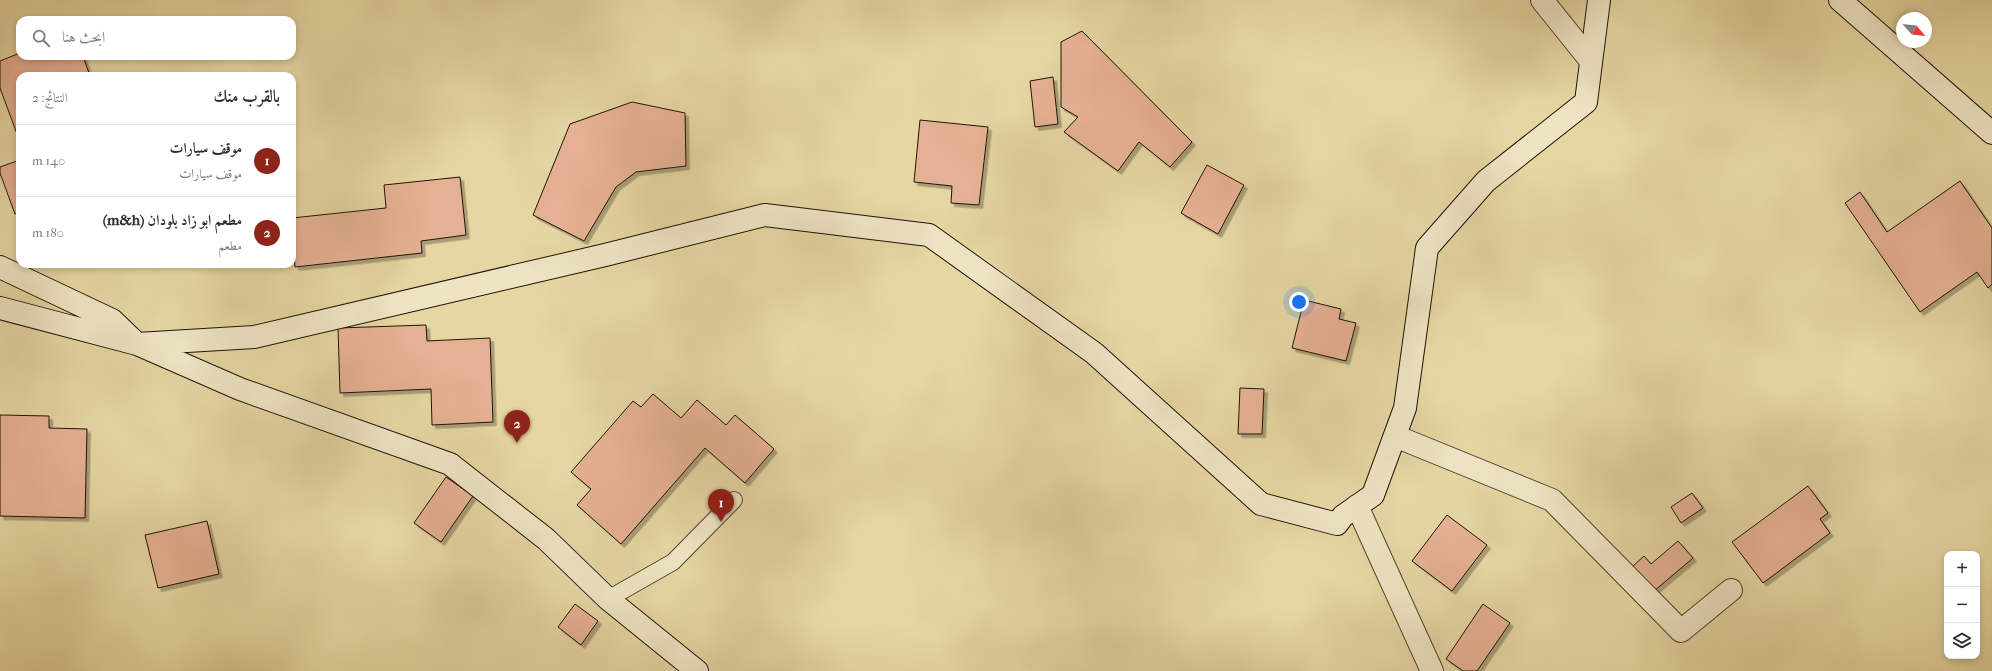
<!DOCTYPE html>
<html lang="ar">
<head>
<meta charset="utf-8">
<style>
  :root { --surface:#fff; --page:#f7f7f7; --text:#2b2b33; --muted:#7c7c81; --line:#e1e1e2; --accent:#8f2418 }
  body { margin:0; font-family:"IM FELL French Canon",Amiri,serif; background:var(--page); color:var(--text); direction:rtl }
  .controls { position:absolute; right:12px; bottom:12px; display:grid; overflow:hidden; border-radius:8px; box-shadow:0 2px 6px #0003 }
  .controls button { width:36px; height:36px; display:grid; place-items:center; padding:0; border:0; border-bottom:1px solid var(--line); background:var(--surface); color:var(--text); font:20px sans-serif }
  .compass { position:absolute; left:1896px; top:12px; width:36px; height:36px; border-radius:50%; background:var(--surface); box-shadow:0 2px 6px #0003; rotate:117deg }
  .you { position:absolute; left:1299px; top:302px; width:14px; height:14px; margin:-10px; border:3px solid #fff; border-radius:50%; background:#1a73e8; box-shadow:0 0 0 6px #1a73e833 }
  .badge { display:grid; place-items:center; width:26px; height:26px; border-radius:50%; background:var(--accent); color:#fff; font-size:13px; font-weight:700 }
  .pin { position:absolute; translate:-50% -33px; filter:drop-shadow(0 1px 2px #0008) }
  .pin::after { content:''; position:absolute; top:21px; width:14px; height:12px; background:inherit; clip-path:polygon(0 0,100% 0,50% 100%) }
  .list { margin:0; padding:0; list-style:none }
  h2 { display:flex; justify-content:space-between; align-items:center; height:52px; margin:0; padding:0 16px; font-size:17px }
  h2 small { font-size:13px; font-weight:400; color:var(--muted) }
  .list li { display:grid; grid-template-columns:26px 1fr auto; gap:12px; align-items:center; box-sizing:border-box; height:72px; padding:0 16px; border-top:1px solid var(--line) }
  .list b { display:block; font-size:15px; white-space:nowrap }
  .list p { margin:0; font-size:13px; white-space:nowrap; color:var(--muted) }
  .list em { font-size:13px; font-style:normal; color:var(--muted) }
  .icon { flex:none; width:22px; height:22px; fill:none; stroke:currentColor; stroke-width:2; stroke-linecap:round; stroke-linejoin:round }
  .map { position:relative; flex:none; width:1992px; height:671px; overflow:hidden; direction:ltr }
  .search { position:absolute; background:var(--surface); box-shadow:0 2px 6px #0003; left:16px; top:16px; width:280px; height:44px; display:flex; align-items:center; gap:10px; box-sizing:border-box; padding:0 14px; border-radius:12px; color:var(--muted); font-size:15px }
  .panel { position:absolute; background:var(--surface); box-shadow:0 2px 6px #0003; left:16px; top:72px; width:280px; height:196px; border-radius:12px; direction:rtl }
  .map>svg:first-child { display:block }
</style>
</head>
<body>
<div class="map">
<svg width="1992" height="671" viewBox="0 0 1992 671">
  <defs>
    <filter id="shadow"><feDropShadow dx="3.5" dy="3.5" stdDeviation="0" flood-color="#0004"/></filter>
  </defs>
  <rect width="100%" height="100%" fill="#e5d6a2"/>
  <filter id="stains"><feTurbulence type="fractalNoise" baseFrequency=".005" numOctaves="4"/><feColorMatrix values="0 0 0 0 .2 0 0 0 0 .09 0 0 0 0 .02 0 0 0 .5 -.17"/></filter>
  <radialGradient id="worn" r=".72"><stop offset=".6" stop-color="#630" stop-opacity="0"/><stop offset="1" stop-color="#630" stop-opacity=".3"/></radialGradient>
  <!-- building -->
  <path fill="#e5b194" stroke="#201309" filter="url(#shadow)" d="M1082,31L1192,142L1170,167L1139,142L1118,171L1064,132L1078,117L1061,107V42Z
    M20,53V56H83L90,76H20V142L0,88V61Z
    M1053,77L1058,124L1035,127L1030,81Z
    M632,102L685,113L686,166L636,172L616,187L584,241L533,215L570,124Z
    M920,120L988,127L979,205L951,203L952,186L914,182Z
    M20,160V212L15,214L0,173V167Z
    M1207,165L1244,185L1218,234L1181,213Z
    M460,177L466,235L421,241L422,253L295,267L292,218L386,208L384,185Z
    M1960,181L1992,228V284L1988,288L1977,272L1920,312L1845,203L1860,192L1887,232Z
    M1304,300L1341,309L1339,319L1356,323L1346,361L1292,348Z
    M426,325L427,341L490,338L493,422L432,425L431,389L340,393L338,328Z
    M1240,388L1264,389L1262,434H1238Z
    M653,394L681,418L697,400L726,425L735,415L774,449L745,483L705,448L621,544L577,505L591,489L571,472L633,401L641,407Z
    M0,415L49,416V428L87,429L85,518L0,516Z
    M446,477L473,496L441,542L414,523Z
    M1808,486L1828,513L1820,519L1830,533L1763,583L1732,542Z
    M1692,493L1703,508L1681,523L1671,507Z
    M1447,515L1487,545L1452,591L1412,561Z
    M207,521L219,574L158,588L145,535Z
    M1678,541L1693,558L1654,591L1632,567L1644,556L1651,564Z
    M575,604L598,621L581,645L558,627Z
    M1483,604L1510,623L1477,671H1463L1446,659Z"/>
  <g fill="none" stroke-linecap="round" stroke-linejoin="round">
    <defs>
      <path id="lane" d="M608,599L673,562L734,500"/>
      <path id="street" d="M1542,0L1591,61
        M1395,436L1552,500L1681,631L1731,590
        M1357,506L1432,671"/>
      <path id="secondary" d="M1840,0L1992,133
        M0,267L112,320L137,344L254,337L605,255L765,215L929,235L1094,353L1261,504L1337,524L1343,516L1373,495L1405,408L1427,248L1486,181L1586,102L1599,0
        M0,308L137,344L240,389L450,464L546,539L608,599L697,671"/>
    </defs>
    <!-- lane casing -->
    <use href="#lane" stroke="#51442f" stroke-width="18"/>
    <!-- street casing -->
    <use href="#street" stroke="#51442f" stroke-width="24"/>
    <!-- secondary casing -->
    <use href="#secondary" stroke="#201309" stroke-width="24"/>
    <!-- lane -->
    <use href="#lane" stroke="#eee4c3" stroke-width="16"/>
    <!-- street -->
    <use href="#street" stroke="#eee4c3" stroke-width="22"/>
    <!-- secondary -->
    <use href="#secondary" stroke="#eee4c3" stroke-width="22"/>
  </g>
  <rect width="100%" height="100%" filter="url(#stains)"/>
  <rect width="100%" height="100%" fill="url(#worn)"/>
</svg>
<div class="controls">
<button>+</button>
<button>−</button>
<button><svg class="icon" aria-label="layers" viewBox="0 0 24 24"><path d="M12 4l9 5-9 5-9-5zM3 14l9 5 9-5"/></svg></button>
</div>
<svg class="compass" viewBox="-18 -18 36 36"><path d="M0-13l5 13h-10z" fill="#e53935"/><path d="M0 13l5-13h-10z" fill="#7c7c81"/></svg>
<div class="you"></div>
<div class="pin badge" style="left:721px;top:522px">1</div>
<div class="pin badge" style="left:517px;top:443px">2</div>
<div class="search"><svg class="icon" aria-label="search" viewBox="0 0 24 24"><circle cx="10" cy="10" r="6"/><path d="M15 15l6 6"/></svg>ابحث هنا</div>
<section class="panel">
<h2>بالقرب منك<small>النتائج: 2</small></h2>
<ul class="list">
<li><span class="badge">1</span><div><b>موقف سيارات</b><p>موقف سيارات</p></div><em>140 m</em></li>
<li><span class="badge">2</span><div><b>مطعم ابو زاد بلودان (m&amp;h)</b><p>مطعم</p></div><em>180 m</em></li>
</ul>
</section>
</div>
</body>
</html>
